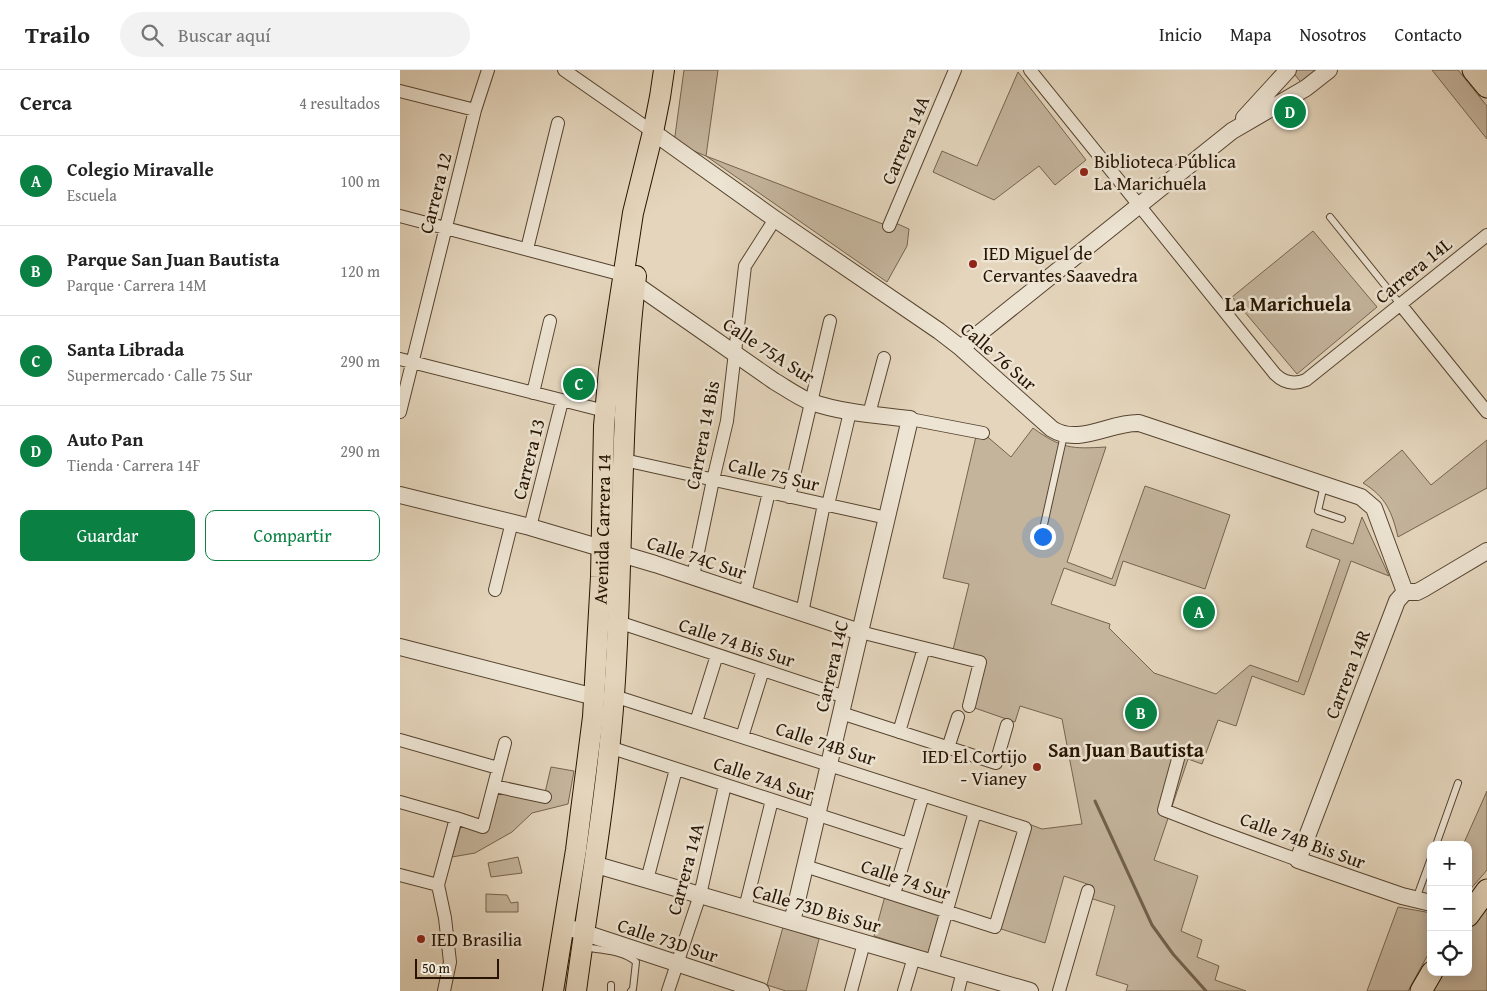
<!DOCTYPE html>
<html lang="es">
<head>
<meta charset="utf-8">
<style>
  :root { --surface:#fff; --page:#f2f2f2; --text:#222; --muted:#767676; --line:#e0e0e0; --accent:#0b8043 }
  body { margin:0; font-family:"Gentium Book Plus",serif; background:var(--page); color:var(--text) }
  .controls { position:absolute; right:15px; bottom:15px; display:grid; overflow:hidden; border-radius:10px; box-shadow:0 2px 12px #0003 }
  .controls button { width:45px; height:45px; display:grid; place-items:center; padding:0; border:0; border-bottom:1px solid var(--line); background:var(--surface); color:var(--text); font:25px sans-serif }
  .scale { position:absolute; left:15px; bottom:12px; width:84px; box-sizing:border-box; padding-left:5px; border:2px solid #261401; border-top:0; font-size:14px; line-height:18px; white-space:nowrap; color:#261401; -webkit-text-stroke:4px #ede4d3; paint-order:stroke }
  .you { position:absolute; left:642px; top:466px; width:18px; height:18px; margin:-12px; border:4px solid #fff; border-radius:50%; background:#1a73e8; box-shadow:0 0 0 8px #1a73e833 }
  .badge { display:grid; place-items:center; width:32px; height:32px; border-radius:50%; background:var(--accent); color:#fff; font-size:16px; font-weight:700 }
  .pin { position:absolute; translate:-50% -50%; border:2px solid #fff; box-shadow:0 1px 5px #0006 }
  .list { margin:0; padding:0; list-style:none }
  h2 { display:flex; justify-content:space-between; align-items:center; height:65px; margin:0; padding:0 20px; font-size:21px }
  h2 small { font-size:16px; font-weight:400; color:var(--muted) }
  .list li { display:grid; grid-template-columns:32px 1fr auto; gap:15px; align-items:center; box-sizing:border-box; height:90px; padding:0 20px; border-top:1px solid var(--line) }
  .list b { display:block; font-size:19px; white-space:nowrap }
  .list p { margin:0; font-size:16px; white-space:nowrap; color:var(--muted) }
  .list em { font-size:16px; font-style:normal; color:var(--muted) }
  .actions { display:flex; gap:10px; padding:15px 20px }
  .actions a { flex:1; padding:11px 0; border:1px solid var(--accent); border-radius:10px; text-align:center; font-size:18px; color:var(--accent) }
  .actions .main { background:var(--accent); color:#fff }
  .icon { flex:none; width:28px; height:28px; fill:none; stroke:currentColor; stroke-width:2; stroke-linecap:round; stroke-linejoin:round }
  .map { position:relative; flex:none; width:1087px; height:921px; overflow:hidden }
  header { display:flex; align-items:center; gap:30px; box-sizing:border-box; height:70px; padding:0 25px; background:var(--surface); border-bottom:1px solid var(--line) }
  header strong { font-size:24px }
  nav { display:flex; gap:28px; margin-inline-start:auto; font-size:18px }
  .search { width:350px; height:45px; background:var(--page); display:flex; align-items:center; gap:12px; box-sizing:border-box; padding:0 18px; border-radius:28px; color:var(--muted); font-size:19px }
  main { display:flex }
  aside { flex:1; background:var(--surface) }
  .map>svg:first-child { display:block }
</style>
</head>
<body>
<header>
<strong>Trailo</strong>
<div class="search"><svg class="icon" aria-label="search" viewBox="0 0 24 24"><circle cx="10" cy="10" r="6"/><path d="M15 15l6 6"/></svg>Buscar aquí</div>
<nav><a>Inicio</a><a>Mapa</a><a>Nosotros</a><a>Contacto</a></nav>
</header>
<main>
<aside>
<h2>Cerca<small>4 resultados</small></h2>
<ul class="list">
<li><span class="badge">A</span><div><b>Colegio Miravalle</b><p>Escuela</p></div><em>100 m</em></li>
<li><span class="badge">B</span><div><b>Parque San Juan Bautista</b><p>Parque · Carrera 14M</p></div><em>120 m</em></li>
<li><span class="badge">C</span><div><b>Santa Librada</b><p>Supermercado · Calle 75 Sur</p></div><em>290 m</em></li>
<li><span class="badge">D</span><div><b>Auto Pan</b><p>Tienda · Carrera 14F</p></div><em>290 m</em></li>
</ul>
<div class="actions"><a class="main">Guardar</a><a>Compartir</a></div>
</aside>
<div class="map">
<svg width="1087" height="921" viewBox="0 0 1087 921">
  <rect width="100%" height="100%" fill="#e4d5bc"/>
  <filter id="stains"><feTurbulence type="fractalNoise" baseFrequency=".004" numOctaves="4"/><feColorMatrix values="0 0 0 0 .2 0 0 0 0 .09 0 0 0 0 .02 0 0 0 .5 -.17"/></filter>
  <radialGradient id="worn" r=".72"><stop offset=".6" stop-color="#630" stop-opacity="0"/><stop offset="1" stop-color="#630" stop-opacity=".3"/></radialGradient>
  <!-- green -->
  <path fill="#c4b49c" stroke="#75644e" d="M284,0H318L306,86L488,156L491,151L509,159L507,176L487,212L306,86L274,73Z
    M894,0H922L903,15L892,1Z
    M1032,0H1058L1087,36V69Z
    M618,2L686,90L655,115L639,96L594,130L533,102L542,81L577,96Z
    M913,161L977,237L897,304L832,227Z
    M633,358C662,379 672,379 706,377L667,492L712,509L745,416L830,445L805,519L723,491L715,516L664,498L651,534L710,554L709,558L754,603L816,624L850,595L898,612L940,490L906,477L912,459L953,474L962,447L989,506L951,491L904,625L852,606L836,656L818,650L802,694L788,689L754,790L798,806L781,861L802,870L797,887L819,896L815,910L846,921H726L728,915L696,905L715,836L690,828L693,816L664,806L645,873L595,857L626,753L642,759L682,754L662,649L620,636L615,652L569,636L580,592L552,584L569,514L543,508L577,362L583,363L611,387Z
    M1087,370V418L998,467C992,442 986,427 963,413L1002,380L1031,415Z
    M151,697L174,701L168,734L132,743L112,762L75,783L52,787L61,756L85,762L98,717L144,727Z
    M1087,721V800L1068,822V775H1063Z
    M118,787L122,803L91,807L88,793Z
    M86,824L107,825L111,833L118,832V842H86Z
    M485,826L540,844L528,883L474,866Z
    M1087,835V921H1030L1040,902H1068V862Z
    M998,837L1031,843V879L1008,921H967Z
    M383,857L419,869L406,921H386L367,915Z"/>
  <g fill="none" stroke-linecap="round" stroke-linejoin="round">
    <!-- stream -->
    <path stroke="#71604b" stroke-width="3" d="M695,731L752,855L773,884L806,921"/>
    <defs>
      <path id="service" d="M930,147L1000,234
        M924,415L918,441L942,449
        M641,468L664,365
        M1036,775L1058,713
        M1016,829L1031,788
        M186,877C202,881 223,880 236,892L233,919L231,921
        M211,921V915"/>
      <path id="minor" d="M164,0L253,62
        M630,0L875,304C884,313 894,315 906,310L1087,165
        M0,21L75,40
        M0,146L223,205
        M489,156L555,0
        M127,179L158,53
        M1000,234L1087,342
        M0,289L205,341
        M133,323L150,251
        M0,342L75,40L88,0
        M469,344L484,288
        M510,349L583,363
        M224,390L487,448
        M389,427L430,251
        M428,435L450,342
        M130,457L162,331
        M293,506L313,410L327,351L345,196L375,149
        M95,520L112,452
        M345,524L369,422
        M402,543L424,434
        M218,552L445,627
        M460,562L580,592L569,636
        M214,626L625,758L595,857L405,796
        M441,643L596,693L607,655
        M296,652L317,585
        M499,662L524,578
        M342,667L363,600
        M0,670L98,698
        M209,677L508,774
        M548,678L558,647
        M778,689L764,740L813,759L898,790
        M94,716L145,727
        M0,732L56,748L83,757L105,673
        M0,805L38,815
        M247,810L276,699
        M494,824L523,725
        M345,838L372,730
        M532,892L575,742
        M44,921L50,892L45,848L38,815L56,748
        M268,921L300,825L325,715
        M451,921L464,873
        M504,921L514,887
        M558,921L563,901
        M659,921L688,821"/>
      <path id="tertiary" d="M844,48L888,0
        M253,62L375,149L539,261L561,278L652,359C679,376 710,352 739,353L961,427L974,438L1005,522
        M235,214L374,311C386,318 398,327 411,332C443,343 477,345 510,349L392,852
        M561,278L832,61L906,18L929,0
        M0,425L130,457L255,494L460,562
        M0,577L195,627
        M193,794L630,921
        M1031,833L1002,826L898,790L997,531L1005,522H1017L1023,519L1087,481
        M173,859L361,921"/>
      <g id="primary">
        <path id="s1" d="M153,921L176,780L193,647L201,507L204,356L209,300L233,143L253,62L260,27L264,0"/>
        <path d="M176,921C189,823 207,724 214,625C224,486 219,345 236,206"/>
      </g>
      <path id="trunk" d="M1073,0L1087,17
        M1068,846L1087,820
        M1021,921L1032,902"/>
    </defs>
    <!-- service casing -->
    <use href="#service" stroke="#564430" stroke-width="8"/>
    <!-- minor casing -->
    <use href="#minor" stroke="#564430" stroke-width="14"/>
    <!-- tertiary casing -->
    <use href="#tertiary" stroke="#564430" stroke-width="18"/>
    <!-- primary casing -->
    <use href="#primary" stroke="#261401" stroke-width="22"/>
    <!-- trunk casing -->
    <use href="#trunk" stroke="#261401" stroke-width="23"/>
    <!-- service -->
    <use href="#service" stroke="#ede4d3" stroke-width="6"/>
    <!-- minor -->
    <use href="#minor" stroke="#ede4d3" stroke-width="12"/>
    <!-- tertiary -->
    <use href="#tertiary" stroke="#ede4d3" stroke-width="16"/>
    <!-- primary -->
    <use href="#primary" stroke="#e4d5bc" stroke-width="20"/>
    <!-- trunk -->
    <use href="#trunk" stroke="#e4d5bc" stroke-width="21"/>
  </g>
  <!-- markers -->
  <g fill="#8f2418" stroke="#ede4d3" stroke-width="2">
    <circle cx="684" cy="102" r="5"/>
    <circle cx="573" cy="194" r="5"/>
    <circle cx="637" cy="697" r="5"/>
    <circle cx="21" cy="869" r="5"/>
  </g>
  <g text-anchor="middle" stroke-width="5" stroke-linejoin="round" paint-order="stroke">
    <!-- street labels -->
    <g font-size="19" fill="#261401" stroke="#ede4d3">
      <text transform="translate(505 70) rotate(-67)" y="7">Carrera 14A</text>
      <text transform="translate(35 123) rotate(-76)" y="7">Carrera 12</text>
      <text transform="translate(1013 200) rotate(-39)" y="7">Carrera 14L</text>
      <text transform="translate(369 280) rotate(33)" y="7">Calle 75A Sur</text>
      <text transform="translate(599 286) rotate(41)" y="7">Calle 76 Sur</text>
      <text transform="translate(302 365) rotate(-79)" y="7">Carrera 14 Bis</text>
      <text transform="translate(128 389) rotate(-76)" y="7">Carrera 13</text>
      <text transform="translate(374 404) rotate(13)" y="7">Calle 75 Sur</text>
      <text dy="7" stroke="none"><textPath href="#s1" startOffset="465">Avenida Carrera 14</textPath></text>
      <text transform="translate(297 487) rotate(18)" y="7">Calle 74C Sur</text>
      <text transform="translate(337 572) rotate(18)" y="7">Calle 74 Bis Sur</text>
      <text transform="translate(431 596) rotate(-77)" y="7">Carrera 14C</text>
      <text transform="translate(947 604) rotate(-69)" y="7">Carrera 14R</text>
      <text transform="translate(426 673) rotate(18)" y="7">Calle 74B Sur</text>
      <text transform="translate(364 708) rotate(18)" y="7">Calle 74A Sur</text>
      <text transform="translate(903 770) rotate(20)" y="7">Calle 74B Bis Sur</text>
      <text transform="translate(285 799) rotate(-75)" y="7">Carrera 14A</text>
      <text transform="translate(506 809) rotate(18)" y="7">Calle 74 Sur</text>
      <text transform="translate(417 838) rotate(16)" y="7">Calle 73D Bis Sur</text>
      <text transform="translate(268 870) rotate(18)" y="7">Calle 73D Sur</text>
    </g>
    <!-- poi labels -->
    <g font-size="19" fill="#261401" stroke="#ede4d3" text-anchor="start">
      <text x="694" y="98">Biblioteca Pública<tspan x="694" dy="22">La Marichuela</tspan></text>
      <text x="583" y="190">IED Miguel de<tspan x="583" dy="22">Cervantes Saavedra</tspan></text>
      <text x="627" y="693" text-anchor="end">IED El Cortijo<tspan x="627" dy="22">- Vianey</tspan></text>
      <text x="31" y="876">IED Brasilia</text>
    </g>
    <!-- neighbourhood labels -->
    <g font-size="20" font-weight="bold" fill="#261401" stroke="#ede4d3">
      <text x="888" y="241">La Marichuela</text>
      <text x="726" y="687">San Juan Bautista</text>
    </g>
  </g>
  <rect width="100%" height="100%" filter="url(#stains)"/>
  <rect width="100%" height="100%" fill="url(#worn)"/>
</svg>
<div class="controls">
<button>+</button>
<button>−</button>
<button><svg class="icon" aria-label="locate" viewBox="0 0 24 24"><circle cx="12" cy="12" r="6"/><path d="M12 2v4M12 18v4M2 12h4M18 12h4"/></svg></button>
</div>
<div class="scale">50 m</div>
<div class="you"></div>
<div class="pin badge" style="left:799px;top:542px">A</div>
<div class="pin badge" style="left:741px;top:643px">B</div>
<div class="pin badge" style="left:179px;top:314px">C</div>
<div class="pin badge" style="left:890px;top:42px">D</div>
</div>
</main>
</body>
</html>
